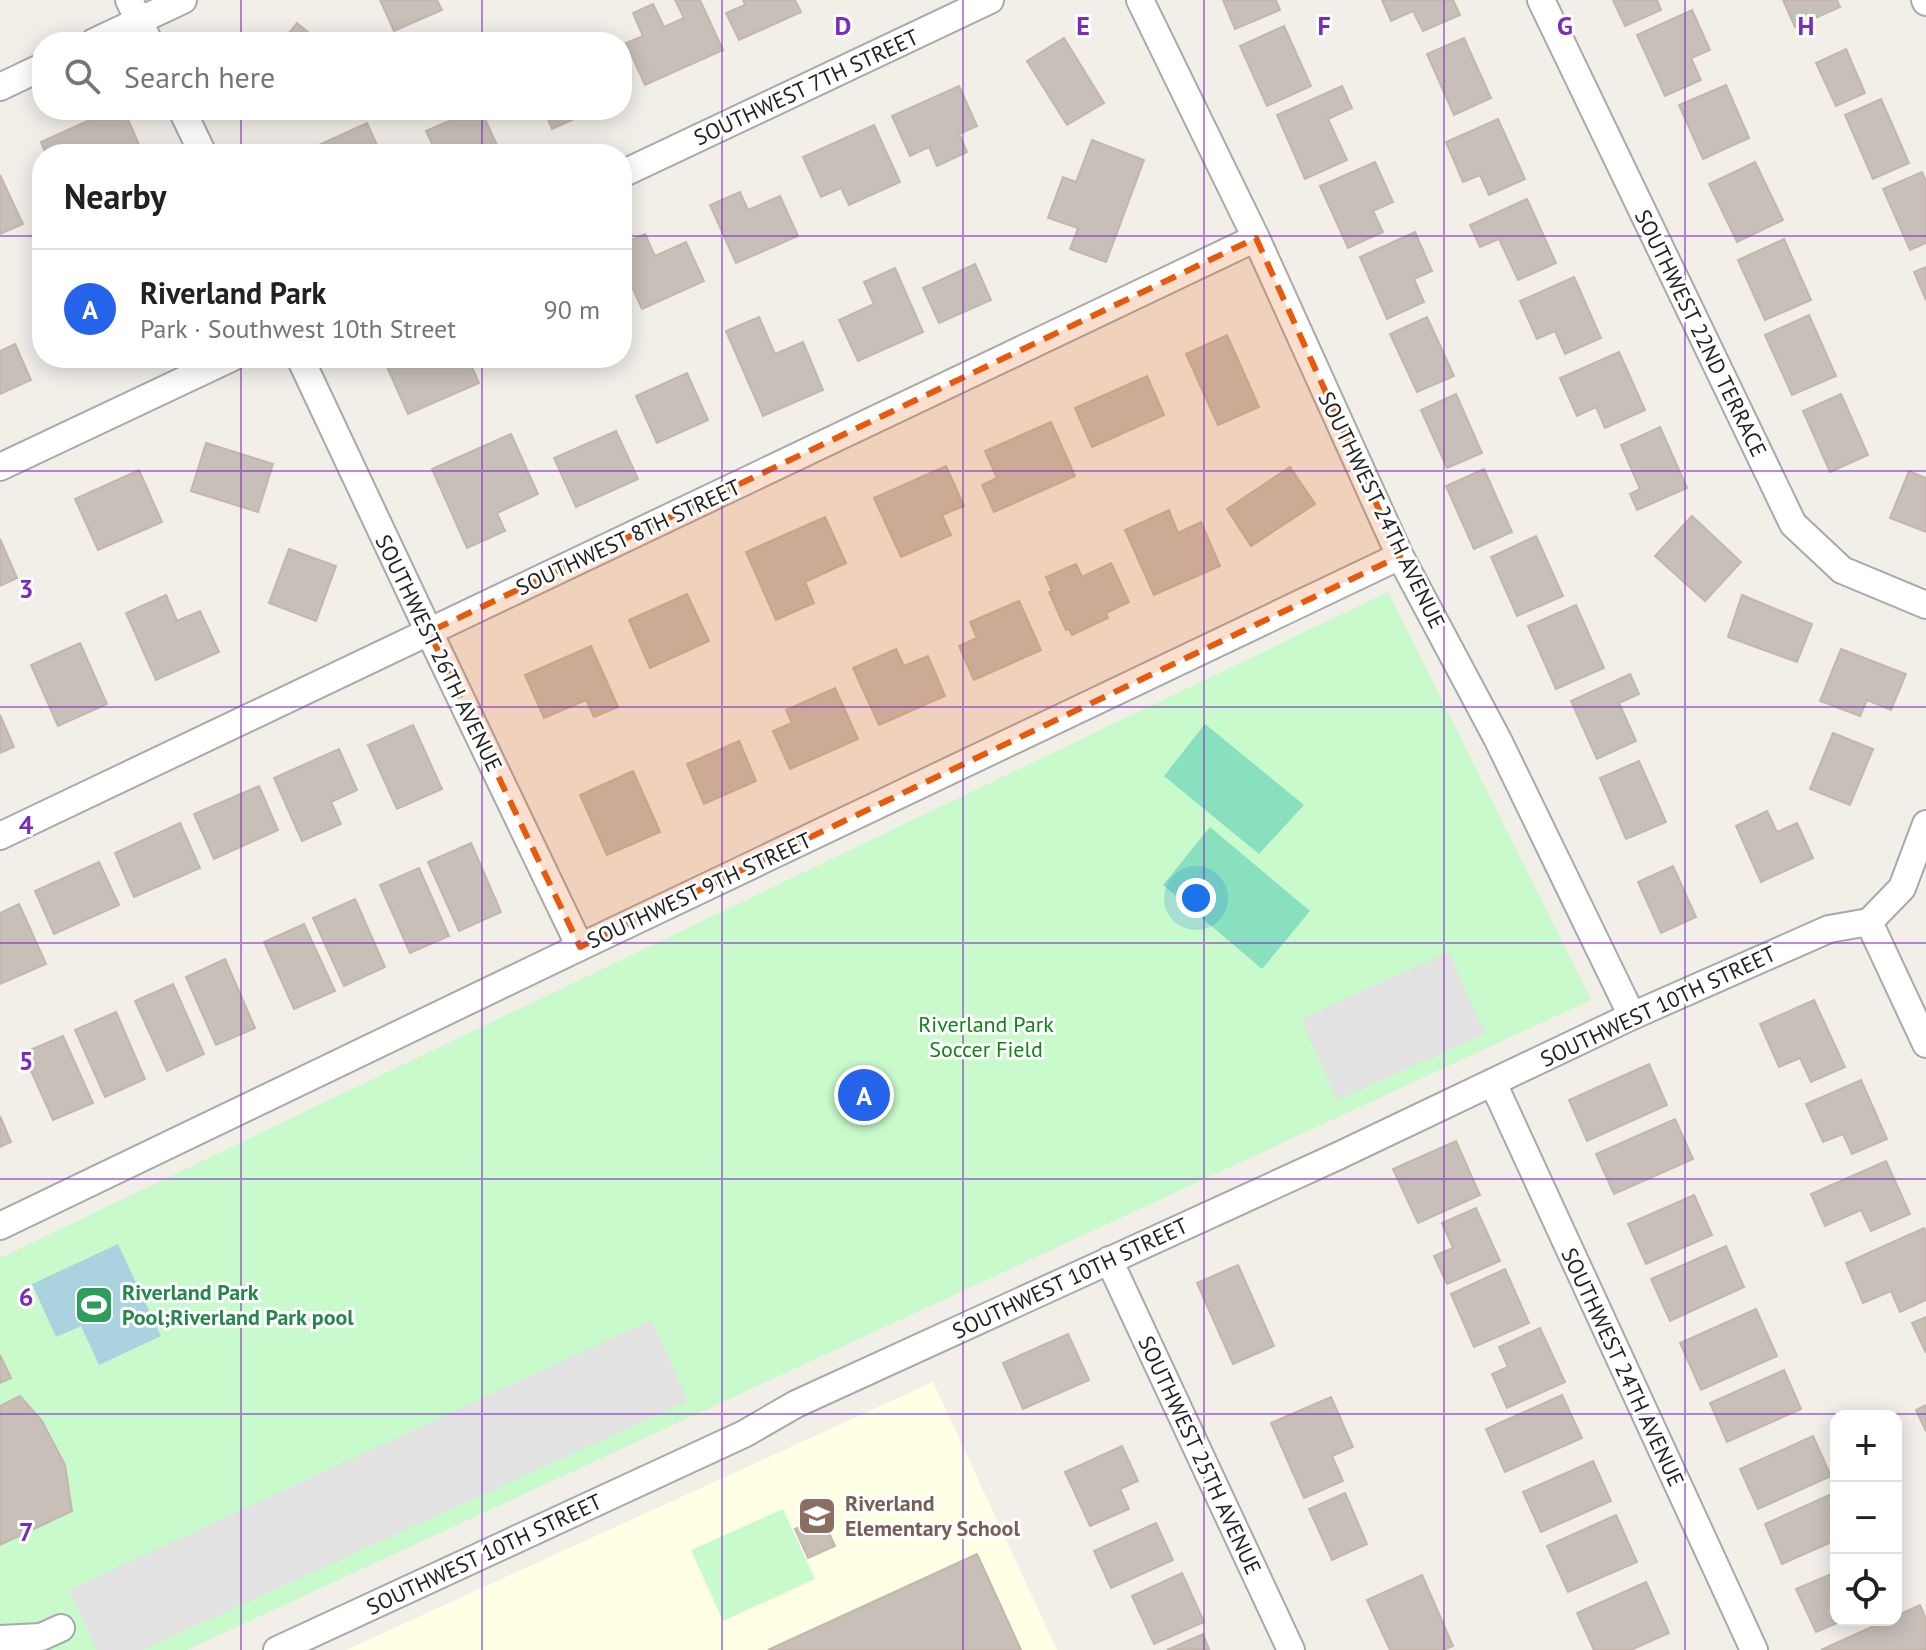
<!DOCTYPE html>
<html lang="en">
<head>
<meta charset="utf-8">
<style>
  :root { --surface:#fff; --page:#f6f6f6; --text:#202124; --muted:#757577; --line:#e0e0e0; --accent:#2563eb }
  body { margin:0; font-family:"PT Sans",sans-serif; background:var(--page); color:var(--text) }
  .controls { position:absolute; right:24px; bottom:24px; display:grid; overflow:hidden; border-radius:16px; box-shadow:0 4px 20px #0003 }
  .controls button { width:72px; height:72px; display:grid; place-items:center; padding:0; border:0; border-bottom:2px solid var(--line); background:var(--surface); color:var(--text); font:40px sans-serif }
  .you { position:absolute; left:1196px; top:898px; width:28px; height:28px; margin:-20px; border:6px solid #fff; border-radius:50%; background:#1a73e8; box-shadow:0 0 0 12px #1a73e833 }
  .badge { display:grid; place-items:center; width:52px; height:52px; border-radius:50%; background:var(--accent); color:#fff; font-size:26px; font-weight:700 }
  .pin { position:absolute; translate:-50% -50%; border:4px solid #fff; box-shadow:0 2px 8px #0006 }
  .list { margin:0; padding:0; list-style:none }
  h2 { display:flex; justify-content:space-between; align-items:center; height:104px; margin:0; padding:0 32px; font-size:34px }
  h2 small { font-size:26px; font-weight:400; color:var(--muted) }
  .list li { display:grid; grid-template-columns:52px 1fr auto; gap:24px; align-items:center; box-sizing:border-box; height:120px; padding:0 32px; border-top:2px solid var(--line) }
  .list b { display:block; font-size:30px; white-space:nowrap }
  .list p { margin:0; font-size:26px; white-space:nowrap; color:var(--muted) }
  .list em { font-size:26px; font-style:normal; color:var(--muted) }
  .icon { flex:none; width:44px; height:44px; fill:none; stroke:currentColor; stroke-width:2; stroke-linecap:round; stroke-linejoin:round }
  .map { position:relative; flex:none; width:1926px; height:1650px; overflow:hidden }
  .search { position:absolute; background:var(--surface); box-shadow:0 4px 20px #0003; left:32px; top:32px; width:600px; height:88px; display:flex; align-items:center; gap:20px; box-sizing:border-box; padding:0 28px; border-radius:32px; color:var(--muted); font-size:30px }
  .panel { position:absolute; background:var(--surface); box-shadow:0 4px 20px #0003; left:32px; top:144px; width:600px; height:224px; border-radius:32px }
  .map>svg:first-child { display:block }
</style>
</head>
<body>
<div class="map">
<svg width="1926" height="1650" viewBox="0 0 1926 1650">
  <rect width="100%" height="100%" fill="#f2efe9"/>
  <!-- education -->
  <path fill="#ffffe5" d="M933,1382L1057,1650H346Z"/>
  <!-- park -->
  <path fill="#c8facc" d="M1388,592L1591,1000L187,1650H0V1258Z
    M783,1509L815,1579L723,1621L691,1550Z"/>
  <!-- pitch -->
  <path fill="#88e0be" d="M1205,724L1304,805L1259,854L1164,776Z
    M1210,827L1310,911L1262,969L1163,885Z"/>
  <!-- parking -->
  <path fill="#e2e2e2" d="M1449,952L1485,1034L1337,1100L1301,1019Z
    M651,1320L688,1401L142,1650H97L69,1590Z"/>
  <!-- water -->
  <path fill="#aad3df" d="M118,1244L161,1336L99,1365L81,1326L56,1337L32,1284Z"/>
  <!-- building -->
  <path fill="#c7bfb8" stroke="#c4b6ab" stroke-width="2" d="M380,0H437L442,10L394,31Z
    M675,0H700L723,50L645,85L626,43L643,36L633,13L653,4L664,27L684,18Z
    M743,0H795L801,12L739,40L726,13L745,5Z
    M1223,0H1276L1280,10L1235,29Z
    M1382,0H1453L1460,15L1423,31L1413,11L1391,21Z
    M1613,0H1657L1661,10L1625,26Z
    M1783,0H1837L1840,7L1795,27Z
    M1692,10L1710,50L1691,58L1701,80L1665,96L1637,35Z
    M297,23L320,42H282Z
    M1284,26L1311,86L1267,106L1240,46Z
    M1064,38L1104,103L1067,125L1027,61Z
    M1464,38L1491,98L1454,115L1427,54Z
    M1846,49L1865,93L1836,106L1816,63Z
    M1726,85L1749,138L1703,159L1679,105Z
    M959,86L977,126L959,134L967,152L937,166L929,147L910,156L892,116Z
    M1342,86L1352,108L1328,119L1347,160L1305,179L1277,115Z
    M1881,99L1909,163L1873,179L1845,115Z
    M112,110H124L143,154H46L41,142Z
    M474,110H481L501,154H437L426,131Z
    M544,110H594L552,129Z
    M1498,119L1525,179L1489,195L1480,175L1463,182L1446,142Z
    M367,123L381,154H314L312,148Z
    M874,125L900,182L849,205L841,188L821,197L803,157Z
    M1092,140L1144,160L1106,262L1070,249L1078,228L1048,218L1063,177L1076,182Z
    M1375,162L1393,202L1373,211L1383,232L1348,248L1320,186Z
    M1755,162L1783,220L1737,242L1709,184Z
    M1922,172L1926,182V243L1910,250L1883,189Z
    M0,175L23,224L0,234Z
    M740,192L748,210L780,196L798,236L736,263L710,205Z
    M1527,199L1556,263L1518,280L1499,239L1480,247L1470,225Z
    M1415,232L1432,271L1414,279L1424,302L1387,319L1360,257Z
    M645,234L655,256L686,242L704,281L642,309L622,265V244Z
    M1784,239L1811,300L1765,320L1738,260Z
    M975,264L991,300L939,323L923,288Z
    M1926,267V300L1914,272Z
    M895,268L923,332L858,361L839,320L874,304L864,282Z
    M1574,277L1601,338L1565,354L1555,331L1537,339L1520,301Z
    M1809,315L1836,376L1792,395L1765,335Z
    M759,317L775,354L803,342L823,390L763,416L726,331Z
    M1427,317L1454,376L1417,392L1390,334Z
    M1227,335L1259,407L1218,425L1186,354Z
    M15,344L31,380L0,394V351Z
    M1619,352L1645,410L1605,428L1596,407L1577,416L1560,378Z
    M383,358H468L479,383L408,414Z
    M687,373L708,420L657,443L636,396Z
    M1147,376L1164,415L1092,447L1075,408Z
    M1456,394L1482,453L1447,468L1421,410Z
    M1841,394L1868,455L1830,472L1803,411Z
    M1051,422L1075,476L994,512L982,485L997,478L985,451Z
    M1660,427L1687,488L1637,510L1630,494L1640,489L1621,445Z
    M616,431L638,479L576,507L554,458Z
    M511,434L538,494L497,513L505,531L467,548L432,469Z
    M206,443L273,464L258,512L191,491Z
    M946,466L964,506L942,515L951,535L901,557L874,498Z
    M1290,467L1315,504L1251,546L1227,509Z
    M1484,469L1512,532L1474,549L1446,486Z
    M139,470L162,522L98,550L75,499Z
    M1909,471L1926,478V532L1890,518Z
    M1169,510L1178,533L1201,522L1220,566L1154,595L1125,530Z
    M1692,516L1741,562L1705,601L1655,556Z
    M825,517L846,563L805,582L814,603L776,620L746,552Z
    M1536,536L1563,596L1517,616L1491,557Z
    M0,539L17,578L0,586Z
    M289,549L336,566L316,621L269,603Z
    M1111,563L1129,602L1106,613L1108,618L1072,635L1069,629L1066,630L1049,592L1052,591L1046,577L1076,564L1082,577Z
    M687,594L709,641L650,668L629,620Z
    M166,595L177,621L200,611L219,652L156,680L126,613Z
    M1742,595L1812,624L1797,662L1728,637Z
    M1019,601L1041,650L974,680L959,646L977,638L970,622Z
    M1576,605L1604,668L1556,689L1528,626Z
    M80,643L107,704L58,726L31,665Z
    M591,646L618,707L594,717L586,700L544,718L525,675Z
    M896,649L904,666L928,656L945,696L879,725L853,668Z
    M1841,649L1906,674L1891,710L1867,700L1860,716L1820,701Z
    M1630,674L1639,694L1619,703L1636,741L1597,759L1571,701Z
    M835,688L858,739L790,769L773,731L792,723L786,710Z
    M0,715L14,747L0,753Z
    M413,725L442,789L397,809L368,745Z
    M1833,733L1873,749L1850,805L1810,789Z
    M739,741L756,781L704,804L687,764Z
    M339,749L357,790L331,802L341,824L302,841L274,778Z
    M1639,761L1666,822L1626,839L1600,778Z
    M633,771L660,832L607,855L580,795Z
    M259,786L278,830L214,859L194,814Z
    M1767,811L1777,832L1797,823L1813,858L1761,882L1736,826Z
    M180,823L200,868L134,897L115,853Z
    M471,843L501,912L459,931L428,862Z
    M99,862L119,905L54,934L35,891Z
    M1673,866L1696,917L1661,933L1638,882Z
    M419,868L449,936L410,953L380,885Z
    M355,899L385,967L344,986L313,918Z
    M19,904L46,964L0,984V913Z
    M304,924L335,991L294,1009L264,942Z
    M225,959L255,1028L216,1045L186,977Z
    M173,984L204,1054L167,1071L135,1001Z
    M1814,1000L1845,1067L1811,1082L1800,1058L1779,1067L1760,1024Z
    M116,1012L145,1079L105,1097L75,1030Z
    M63,1036L93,1103L53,1120L23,1053Z
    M1649,1064L1667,1105L1587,1141L1569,1100Z
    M1861,1080L1887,1139L1852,1154L1843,1134L1823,1142L1806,1104Z
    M0,1116L11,1142L0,1147Z
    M1675,1119L1693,1159L1614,1194L1596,1154Z
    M1456,1141L1480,1195L1418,1223L1393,1169Z
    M1886,1161L1910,1214L1871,1231L1861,1210L1825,1226L1811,1194Z
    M1694,1195L1712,1235L1646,1264L1628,1224Z
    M1476,1208L1500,1261L1447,1284L1434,1256L1453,1248L1442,1223Z
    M1924,1228L1926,1232V1300L1900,1312L1891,1291L1863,1303L1846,1263Z
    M1726,1246L1744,1287L1670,1321L1651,1279Z
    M1238,1265L1274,1346L1233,1364L1197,1283Z
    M1505,1269L1529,1323L1474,1347L1451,1294Z
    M1756,1309L1777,1356L1701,1390L1680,1343Z
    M1926,1317V1353L1912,1323Z
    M1540,1328L1565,1382L1507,1408L1492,1374L1508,1367L1499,1347Z
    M1068,1334L1089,1380L1023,1409L1003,1363Z
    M0,1355L11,1378L0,1383Z
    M1784,1370L1801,1409L1727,1442L1710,1403Z
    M1562,1395L1582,1438L1505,1472L1486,1429Z
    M20,1396L42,1421L65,1465L72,1511L0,1545V1406Z
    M1331,1397L1353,1447L1332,1456L1343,1481L1304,1498L1271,1423Z
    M1926,1405V1431L1916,1410Z
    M1813,1436L1831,1476L1758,1509L1740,1469Z
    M1122,1446L1138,1481L1120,1489L1129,1509L1090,1526L1065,1472Z
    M1593,1461L1611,1501L1541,1532L1523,1492Z
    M1836,1492V1540L1782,1564L1765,1524Z
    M1345,1493L1367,1544L1332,1560L1309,1509Z
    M1616,1515L1637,1562L1568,1592L1547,1546Z
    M822,1517L835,1546L808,1558L795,1529Z
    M1156,1523L1173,1560L1111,1588L1094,1551Z
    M977,1554L1021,1650H768Z
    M1836,1572V1620H1844L1816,1632L1796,1589Z
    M1182,1573L1204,1622L1154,1644L1132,1596Z
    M1422,1575L1453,1646L1443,1650H1390L1367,1600Z
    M1646,1582L1669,1633L1631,1650H1594L1577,1613Z
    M1920,1605L1926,1619V1650H1821L1887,1620H1896V1616Z
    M1203,1634L1209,1649L1167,1650Z"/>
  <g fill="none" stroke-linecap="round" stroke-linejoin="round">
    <defs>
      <path id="minor" d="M129,0L149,42
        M1140,0L1256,238L1400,556L1498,740L1632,1016
        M1541,0L1793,524L1842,570L1926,605
        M1925,0L1926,2
        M94,42L183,0
        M0,87L42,67
        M182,110L203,154
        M622,174L990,0
        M300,358L429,632L580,947
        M0,467L231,358
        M1926,824L1902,888L1869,922L1926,1044
        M0,836L1256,238
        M1493,1083L1754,1650
        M0,1226L580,947L1400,556
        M1109,1260L1291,1650
        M0,1639L41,1637L61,1628
        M277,1650L744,1434L796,1404L1338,1156L1632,1016L1829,929L1869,922"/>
    </defs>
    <!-- minor casing -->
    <use href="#minor" stroke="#a9a9a9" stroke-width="30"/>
    <!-- minor -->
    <use href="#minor" stroke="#fff" stroke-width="26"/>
  </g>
  <!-- marked area -->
  <path fill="#e8590c" fill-opacity="0.2" stroke="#e8590c" stroke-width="6" stroke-dasharray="16 10" stroke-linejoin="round" d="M1256,238L1400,556L580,947L429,632Z"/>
  <!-- grid -->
  <path fill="none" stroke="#7b2cbf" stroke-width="2" stroke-opacity="0.55" d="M241,0V42M482,0V42M722,0V1650M963,0V1650M1204,0V1650M1444,0V1650M1685,0V1650M241,110V154M482,110V154M0,236H42M622,236H1926M241,358V1650M482,358V1650M0,471H1926M0,707H1926M0,943H1926M0,1179H1926M0,1414H1926"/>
  <!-- icons -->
  <defs>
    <symbol id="stadium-square" viewBox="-11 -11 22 22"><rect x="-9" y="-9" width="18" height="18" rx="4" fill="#2e9e5b" stroke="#fff"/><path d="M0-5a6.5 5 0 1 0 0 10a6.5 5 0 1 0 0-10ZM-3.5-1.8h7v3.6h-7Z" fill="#fff"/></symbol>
    <symbol id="school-square" viewBox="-11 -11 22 22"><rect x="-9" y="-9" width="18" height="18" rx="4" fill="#8d6e63" stroke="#fff"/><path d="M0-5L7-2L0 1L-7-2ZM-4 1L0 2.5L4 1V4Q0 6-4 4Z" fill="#fff"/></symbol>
  </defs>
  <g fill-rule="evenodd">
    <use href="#stadium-square" x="72" y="1283" width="44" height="44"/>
    <use href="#school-square" x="795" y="1494" width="44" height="44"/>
  </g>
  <g text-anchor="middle" stroke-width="6" stroke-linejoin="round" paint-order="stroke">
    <!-- street labels -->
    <g font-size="22" fill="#222" stroke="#fff">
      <text transform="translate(806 87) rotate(-25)" y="8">SOUTHWEST 7TH STREET</text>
      <text transform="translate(1701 333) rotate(64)" y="8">SOUTHWEST 22ND TERRACE</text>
      <text transform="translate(1382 510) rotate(64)" y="8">SOUTHWEST 24TH AVENUE</text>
      <text transform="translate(628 537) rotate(-25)" y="8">SOUTHWEST 8TH STREET</text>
      <text transform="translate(439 653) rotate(64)" y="8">SOUTHWEST 26TH AVENUE</text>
      <text transform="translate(699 890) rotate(-25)" y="8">SOUTHWEST 9TH STREET</text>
      <text transform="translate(1658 1006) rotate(-25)" y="8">SOUTHWEST 10TH STREET</text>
      <text transform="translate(1070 1278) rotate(-25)" y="8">SOUTHWEST 10TH STREET</text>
      <text transform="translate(1623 1367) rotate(65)" y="8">SOUTHWEST 24TH AVENUE</text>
      <text transform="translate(1200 1455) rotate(65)" y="8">SOUTHWEST 25TH AVENUE</text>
      <text transform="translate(484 1554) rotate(-25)" y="8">SOUTHWEST 10TH STREET</text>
    </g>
    <!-- park labels -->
    <g font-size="22" fill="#0c8416" stroke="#fff">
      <text x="986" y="1032">Riverland Park<tspan x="986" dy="25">Soccer Field</tspan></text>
    </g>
    <!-- leisure labels -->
    <g font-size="22" font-weight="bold" fill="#27864d" stroke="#fff" text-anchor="start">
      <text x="122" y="1300">Riverland Park<tspan x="122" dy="25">Pool;Riverland Park pool</tspan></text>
    </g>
    <!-- education labels -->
    <g font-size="22" font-weight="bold" fill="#785e54" stroke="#fff" text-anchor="start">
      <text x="845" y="1511">Riverland<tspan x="845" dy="25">Elementary School</tspan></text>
    </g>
  </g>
  <g font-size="26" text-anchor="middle" font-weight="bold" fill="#7b2cbf" stroke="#fff" stroke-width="6" stroke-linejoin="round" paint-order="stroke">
    <text x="843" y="35">D</text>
    <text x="1083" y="35">E</text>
    <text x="1324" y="35">F</text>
    <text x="1565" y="35">G</text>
    <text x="1806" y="35">H</text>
    <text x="26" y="598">3</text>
    <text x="26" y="834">4</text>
    <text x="26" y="1070">5</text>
    <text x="26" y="1306">6</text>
    <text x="26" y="1541">7</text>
  </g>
</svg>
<div class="controls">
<button>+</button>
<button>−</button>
<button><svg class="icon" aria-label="locate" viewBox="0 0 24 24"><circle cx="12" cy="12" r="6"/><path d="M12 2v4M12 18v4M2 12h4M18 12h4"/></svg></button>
</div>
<div class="you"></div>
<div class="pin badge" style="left:864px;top:1095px">A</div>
<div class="search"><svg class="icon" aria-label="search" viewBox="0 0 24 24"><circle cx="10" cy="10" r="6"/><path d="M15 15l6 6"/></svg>Search here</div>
<section class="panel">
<h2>Nearby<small></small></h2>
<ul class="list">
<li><span class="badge">A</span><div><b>Riverland Park</b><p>Park · Southwest 10th Street</p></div><em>90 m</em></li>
</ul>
</section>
</div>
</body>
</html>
